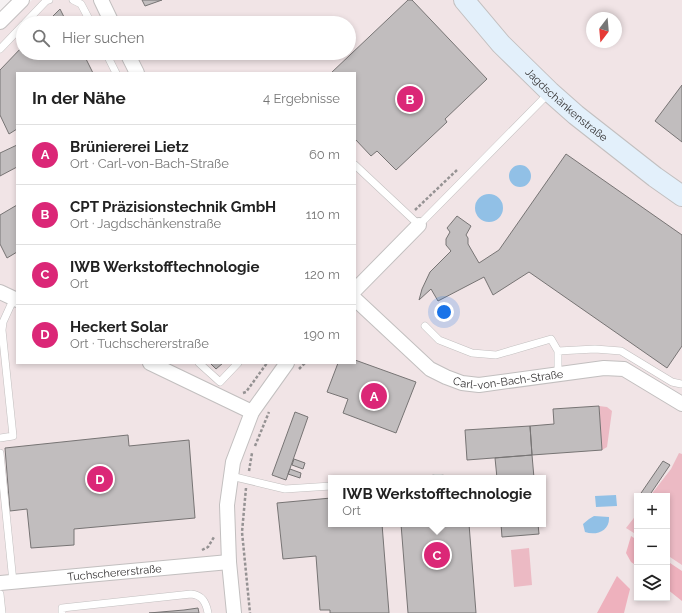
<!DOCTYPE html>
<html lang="de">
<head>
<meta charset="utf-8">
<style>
  :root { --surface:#fff; --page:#f2f2f2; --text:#222; --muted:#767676; --line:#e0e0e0; --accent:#db2777 }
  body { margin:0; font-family:Raleway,sans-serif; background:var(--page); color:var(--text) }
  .controls { position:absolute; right:12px; bottom:12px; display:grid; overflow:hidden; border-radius:0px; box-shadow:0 2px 6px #0003 }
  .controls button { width:36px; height:36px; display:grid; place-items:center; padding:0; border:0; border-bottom:1px solid var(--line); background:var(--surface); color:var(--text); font:20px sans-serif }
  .compass { position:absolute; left:586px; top:12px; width:36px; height:36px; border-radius:50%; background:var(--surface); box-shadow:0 2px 6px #0003; rotate:196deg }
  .you { position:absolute; left:444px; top:312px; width:14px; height:14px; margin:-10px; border:3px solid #fff; border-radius:50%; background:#1a73e8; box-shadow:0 0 0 6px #1a73e833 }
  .badge { display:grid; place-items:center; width:26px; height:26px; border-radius:50%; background:var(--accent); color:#fff; font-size:13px; font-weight:700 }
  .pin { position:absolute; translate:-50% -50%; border:2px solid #fff; box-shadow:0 1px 4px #0006 }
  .popup { position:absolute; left:328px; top:475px; width:218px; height:52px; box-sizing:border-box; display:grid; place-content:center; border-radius:0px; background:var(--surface); filter:drop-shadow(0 1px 3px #0005); font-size:13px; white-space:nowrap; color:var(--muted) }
  .popup b { font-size:15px; color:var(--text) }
  .popup::after { content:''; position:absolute; left:50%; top:100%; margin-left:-8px; border:8px solid transparent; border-top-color:var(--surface) }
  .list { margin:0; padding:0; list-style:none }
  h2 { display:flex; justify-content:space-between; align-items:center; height:52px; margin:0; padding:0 16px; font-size:17px }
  h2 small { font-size:13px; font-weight:400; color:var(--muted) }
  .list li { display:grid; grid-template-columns:26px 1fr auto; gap:12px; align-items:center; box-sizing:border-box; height:60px; padding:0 16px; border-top:1px solid var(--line) }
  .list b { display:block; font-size:15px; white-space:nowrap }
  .list p { margin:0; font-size:13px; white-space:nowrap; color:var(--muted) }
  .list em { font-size:13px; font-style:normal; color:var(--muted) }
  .icon { flex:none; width:22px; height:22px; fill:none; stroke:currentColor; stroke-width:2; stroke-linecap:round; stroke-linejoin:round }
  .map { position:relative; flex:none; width:682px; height:613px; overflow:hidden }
  .search { position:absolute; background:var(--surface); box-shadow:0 2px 6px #0003; left:16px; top:16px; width:340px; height:44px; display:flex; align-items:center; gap:10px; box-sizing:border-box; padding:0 14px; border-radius:22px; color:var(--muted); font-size:15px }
  .panel { position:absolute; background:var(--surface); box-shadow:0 2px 6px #0003; left:16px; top:72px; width:340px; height:292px; border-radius:0px }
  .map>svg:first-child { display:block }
</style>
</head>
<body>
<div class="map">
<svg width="682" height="613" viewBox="0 0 682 613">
  <rect width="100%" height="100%" fill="#f5f1f2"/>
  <!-- built -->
  <path fill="#f1e4e6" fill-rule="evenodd" d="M32,0H682V613H0V30ZM592,18H616V42H592ZM23,23H349V53H23ZM17,73H355V363H17ZM331,478H543V524H331ZM637,496H667V598H637Z"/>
  <!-- green -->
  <path fill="#ecbac4" d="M599,406L607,407L612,411L607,447L602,450Z
    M679,453L682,454V565L667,555V496H650L671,469Z
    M637,514V535L626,528Z
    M529,548L532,585L514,587L511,550Z"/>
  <!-- forest -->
  <path fill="#eeb1bd" d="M631,536L637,540V566L631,562L626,553Z
    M667,561L682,571V601L667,589Z
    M617,576L630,589L624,613H597Z"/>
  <!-- water -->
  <path fill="#91c0e6" d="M509 176a11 11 0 1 1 22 0a11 11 0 1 1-22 0Z
    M475 208a14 14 0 1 1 28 0a14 14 0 1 1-28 0Z
    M616,495L617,506L596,507L595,496Z
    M594,516L609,517C610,531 596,536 585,532L583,524L589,519Z"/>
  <!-- building -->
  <path fill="#c1bdbe" stroke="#777474" d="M142,0H162L145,6Z
    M408,0H412L487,79L445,119L447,122L396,170L377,151L371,156L355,139V73H331Z
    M60,9L67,23H46Z
    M23,46V53H83L93,73H17V129L9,134L0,115V70Z
    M682,85V142L655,121Z
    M17,145V167L0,176V153Z
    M566,154L682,235V346L667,368L529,272L493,295L484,277L438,301L431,289L419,300L422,289L430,272L451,251L446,245V239L450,232L447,228L457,216L471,226L466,235L468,238V244L479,263L499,250Z
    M17,205V252L7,258L0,244V215Z
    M355,360L416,382L396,433L343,413L348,399L327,392L338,363H355Z
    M210,363H223L216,369Z
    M599,406L602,450L532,455L530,426L554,424L553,409Z
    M295,412L308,417L286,480L272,475Z
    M530,426L532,455L467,460L465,430Z
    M128,435L129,446L189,440L195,518L74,529V545L31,548L27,509L10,511L5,448Z
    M532,455L534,478H497L495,458Z
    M294,459L305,463L303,469L292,465Z
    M663,461L670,465L649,496H639Z
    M290,469L301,473L300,478L288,474Z
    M331,498V524H382L389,613H330V610H320L316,556L283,559L277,503Z
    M401,524H469L476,613H408Z
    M501,524H538L539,534L502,537Z
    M198,608L199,613H149L184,610Z"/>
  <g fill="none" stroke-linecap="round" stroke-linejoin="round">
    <defs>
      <path id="service" d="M73,0L81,4L91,23
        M25,23L46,1L49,0
        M0,49L23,25
        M106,53L116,73
        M355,165L419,225L549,93
        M425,326L439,340L472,353L496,355L551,339L558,351
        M199,363L220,382L238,363
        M558,374V351L595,349L621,351L672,382L681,384H682
        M0,438L13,436L2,330L3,322L14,298
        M0,453L13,582
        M231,476L285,489L331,486
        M435,478H441
        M0,594L2,613
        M62,613V608L191,594C202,595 206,602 208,613"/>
      <g id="minor">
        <path d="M101,0L112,23"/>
        <path d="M0,22L22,0"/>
        <path d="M127,53L137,73"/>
        <path d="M355,290L419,225"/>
        <path d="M0,292L17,300"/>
        <path id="s1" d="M355,299L430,369L446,377L462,383L479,385L604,368L624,369L682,404"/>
        <path d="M150,363L252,412"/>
        <path id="s2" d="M0,583L229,562"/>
        <path d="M234,613L229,562L227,505L233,462L252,412L287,363"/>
      </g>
      <g id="secondary">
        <path id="s3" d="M464,0L501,44L550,92L576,115L655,177L682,196"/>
      </g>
    </defs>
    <!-- service casing -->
    <use href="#service" stroke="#c2bfbf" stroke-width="8"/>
    <!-- minor casing -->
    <use href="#minor" stroke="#c2bfbf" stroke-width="16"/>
    <!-- secondary casing -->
    <use href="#secondary" stroke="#c2bfbf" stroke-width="22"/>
    <!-- path -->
    <path stroke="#959293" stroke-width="2.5" stroke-dasharray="3 2" stroke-linecap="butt" d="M415,210L458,169
      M299,369L305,363
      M243,393L246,392L267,363
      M255,446L269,412
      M249,471L252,453
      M246,488L242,532L250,613
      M202,550L208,547L214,537"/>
    <!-- service -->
    <use href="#service" stroke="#fff" stroke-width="7"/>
    <!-- minor -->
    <use href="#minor" stroke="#fff" stroke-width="14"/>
    <!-- secondary -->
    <use href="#secondary" stroke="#e3f0fb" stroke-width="20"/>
  </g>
  <g text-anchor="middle" stroke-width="3" stroke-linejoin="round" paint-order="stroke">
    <!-- street labels -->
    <g font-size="11" fill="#343233" stroke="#fff">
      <text dy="4" stroke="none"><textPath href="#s3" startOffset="147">Jagdschänkenstraße</textPath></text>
      <text dy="4" stroke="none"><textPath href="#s1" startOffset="184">Carl-von-Bach-Straße</textPath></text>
      <text dy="4" stroke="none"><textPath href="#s2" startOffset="115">Tuchschererstraße</textPath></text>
    </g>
  </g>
</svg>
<div class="controls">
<button>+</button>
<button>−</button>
<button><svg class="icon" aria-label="layers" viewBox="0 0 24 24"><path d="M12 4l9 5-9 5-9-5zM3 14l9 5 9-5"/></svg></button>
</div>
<svg class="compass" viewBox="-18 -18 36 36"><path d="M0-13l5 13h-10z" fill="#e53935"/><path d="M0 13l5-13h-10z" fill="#767676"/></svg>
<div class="you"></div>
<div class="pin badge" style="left:374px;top:396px">A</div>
<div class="pin badge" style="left:410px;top:99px">B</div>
<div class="pin badge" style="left:437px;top:555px">C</div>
<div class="popup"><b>IWB Werkstofftechnologie</b>Ort</div>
<div class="pin badge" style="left:100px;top:479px">D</div>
<div class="search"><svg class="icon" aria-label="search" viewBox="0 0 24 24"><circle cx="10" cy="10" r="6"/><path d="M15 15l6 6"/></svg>Hier suchen</div>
<section class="panel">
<h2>In der Nähe<small>4 Ergebnisse</small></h2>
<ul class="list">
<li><span class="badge">A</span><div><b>Brüniererei Lietz</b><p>Ort · Carl-von-Bach-Straße</p></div><em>60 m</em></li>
<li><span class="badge">B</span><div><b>CPT Präzisionstechnik GmbH</b><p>Ort · Jagdschänkenstraße</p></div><em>110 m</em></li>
<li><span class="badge">C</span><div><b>IWB Werkstofftechnologie</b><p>Ort</p></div><em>120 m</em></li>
<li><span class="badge">D</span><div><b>Heckert Solar</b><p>Ort · Tuchschererstraße</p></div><em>190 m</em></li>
</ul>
</section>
</div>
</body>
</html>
